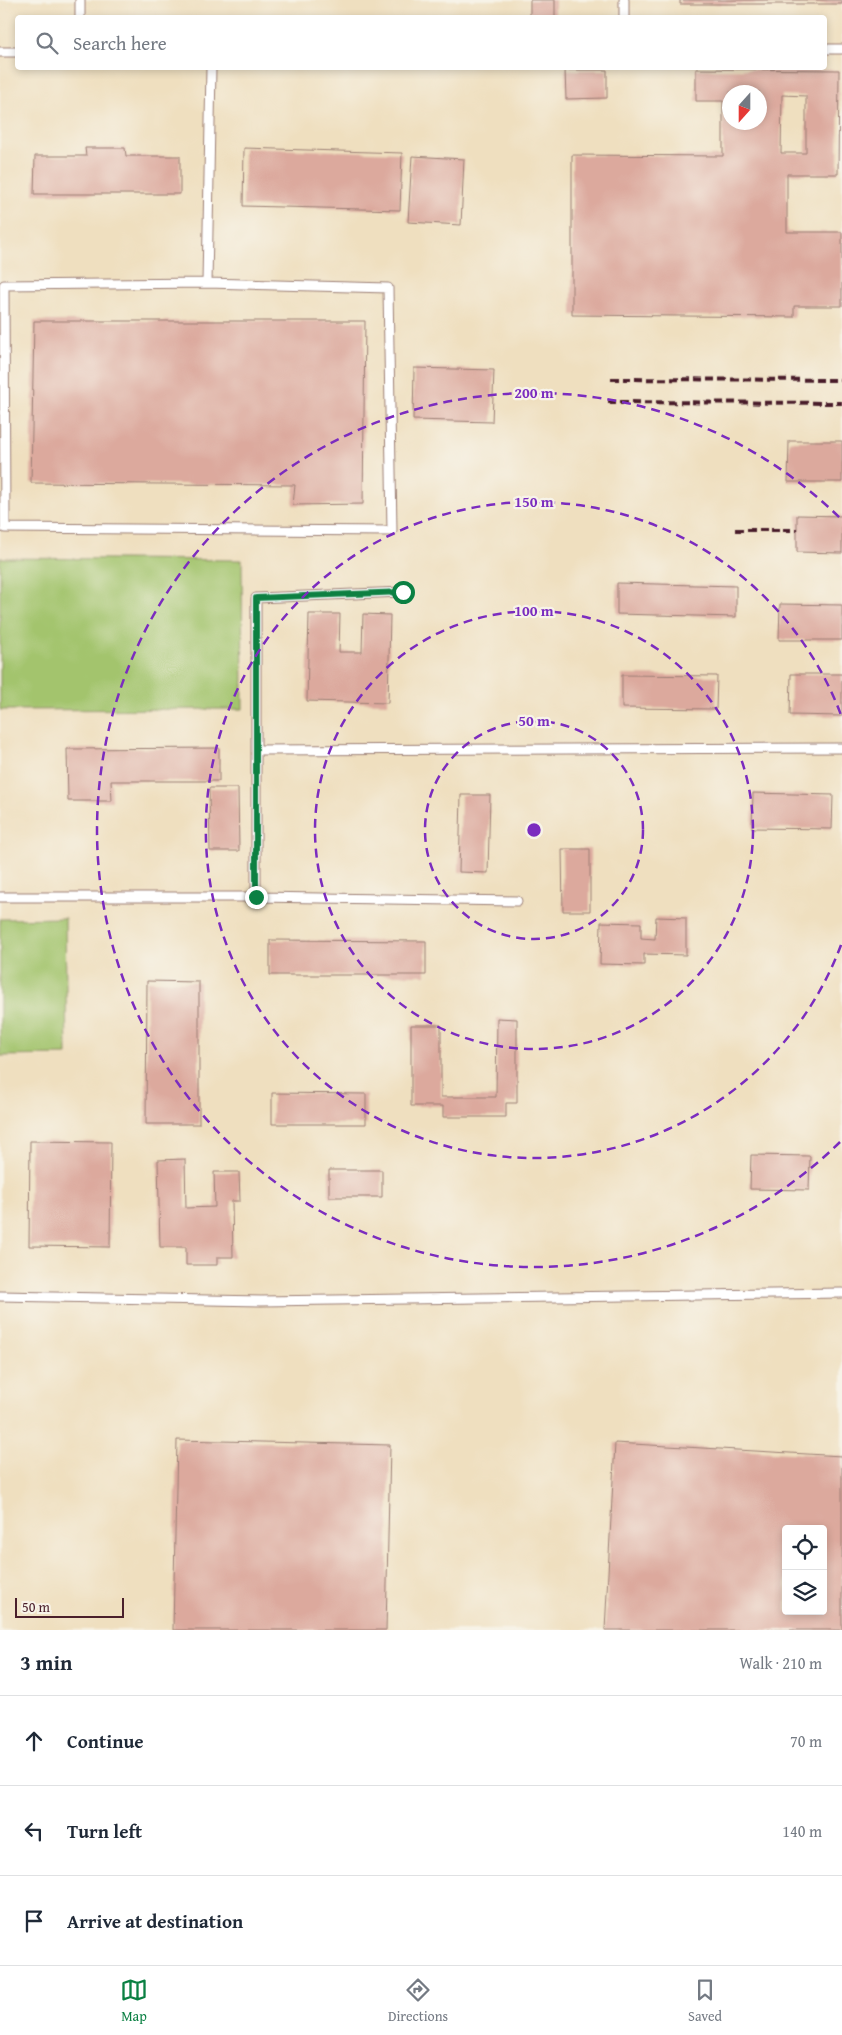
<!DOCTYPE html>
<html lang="en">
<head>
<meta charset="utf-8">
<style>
  :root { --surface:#fff; --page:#f2f2f3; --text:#1f2937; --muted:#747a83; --line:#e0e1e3; --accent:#0b8043 }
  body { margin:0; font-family:"Gentium Book Plus",serif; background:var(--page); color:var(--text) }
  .controls { position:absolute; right:15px; bottom:15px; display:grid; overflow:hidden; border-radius:5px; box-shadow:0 2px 8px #0003 }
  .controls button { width:45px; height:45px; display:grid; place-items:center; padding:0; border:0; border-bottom:1px solid var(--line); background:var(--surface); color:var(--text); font:25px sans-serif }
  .compass { position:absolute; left:722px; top:85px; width:45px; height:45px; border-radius:50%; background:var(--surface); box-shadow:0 2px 8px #0003; rotate:201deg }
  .scale { position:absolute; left:15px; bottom:12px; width:109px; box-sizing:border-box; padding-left:5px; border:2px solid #4a1f2b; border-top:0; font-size:14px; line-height:18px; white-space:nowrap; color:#4a1f2b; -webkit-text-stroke:4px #f7f3e8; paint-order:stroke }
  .stop { position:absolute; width:15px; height:15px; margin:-11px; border:4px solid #0b8043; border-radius:50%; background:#fff }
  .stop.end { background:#0b8043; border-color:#fff; box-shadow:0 1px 5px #0008 }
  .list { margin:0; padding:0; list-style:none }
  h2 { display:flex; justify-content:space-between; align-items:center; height:65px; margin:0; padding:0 20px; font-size:21px }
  h2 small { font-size:16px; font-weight:400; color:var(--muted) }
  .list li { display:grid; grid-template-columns:32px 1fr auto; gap:15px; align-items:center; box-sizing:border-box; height:90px; padding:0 20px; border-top:1px solid var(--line) }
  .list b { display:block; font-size:19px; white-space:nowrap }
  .list em { font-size:16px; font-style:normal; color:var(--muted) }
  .icon { flex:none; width:28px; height:28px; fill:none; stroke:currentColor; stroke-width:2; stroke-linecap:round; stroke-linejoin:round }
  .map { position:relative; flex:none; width:842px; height:1630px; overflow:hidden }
  .search { position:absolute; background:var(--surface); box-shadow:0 2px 8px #0003; left:15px; right:15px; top:15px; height:55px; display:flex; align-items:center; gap:12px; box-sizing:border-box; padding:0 18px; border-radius:5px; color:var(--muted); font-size:19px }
  .sheet { height:335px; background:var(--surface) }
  nav { display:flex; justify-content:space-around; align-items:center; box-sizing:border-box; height:70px; border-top:1px solid var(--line); background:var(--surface); font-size:14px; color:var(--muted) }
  nav a { display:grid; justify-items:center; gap:2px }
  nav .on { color:var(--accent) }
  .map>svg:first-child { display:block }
</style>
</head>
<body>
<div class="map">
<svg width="842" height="1630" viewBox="0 0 842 1630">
  <rect width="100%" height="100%" fill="#f7f3e8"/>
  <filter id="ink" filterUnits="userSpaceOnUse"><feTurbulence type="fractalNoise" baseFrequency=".02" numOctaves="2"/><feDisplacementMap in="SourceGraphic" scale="10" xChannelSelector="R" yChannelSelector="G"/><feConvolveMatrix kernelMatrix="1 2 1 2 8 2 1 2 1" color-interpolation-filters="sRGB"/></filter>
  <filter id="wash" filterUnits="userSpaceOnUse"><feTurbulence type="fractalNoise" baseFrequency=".0096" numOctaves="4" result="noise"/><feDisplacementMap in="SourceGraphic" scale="20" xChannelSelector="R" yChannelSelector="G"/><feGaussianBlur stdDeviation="1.12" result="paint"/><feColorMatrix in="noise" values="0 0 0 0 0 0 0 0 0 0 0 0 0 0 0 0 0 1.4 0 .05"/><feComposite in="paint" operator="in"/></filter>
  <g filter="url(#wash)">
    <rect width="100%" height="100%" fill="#efdfbf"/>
    <!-- green -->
    <path fill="#a3c46d" stroke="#76724c" d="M0,558L242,560L243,709L0,710Z
      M65,918L67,1055L0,1056V919Z"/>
    <g id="blocks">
      <!-- building -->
      <path fill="#dca99d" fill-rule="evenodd" d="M530,0H555V18H530Z
        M680,0H842V4H680Z
        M696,69L839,70L838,174H787V232H842V306H794V317L572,315V155L723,156V101H696ZM730,92H760V122H730ZM782,95L806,96V153H781Z
        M565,70H607V98L566,99Z
        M85,148H125L126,156H180V194H34L35,156H86Z
        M244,148L402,153L400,210L243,206Z
        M412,156L464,159L461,225L408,222Z
        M34,321H365L363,504L293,505L295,485L31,483Z
        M414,368L494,370L492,422L413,420Z
        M789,441H842V482H788Z
        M797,515L842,516V553L797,552Z
        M617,583L736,586V617L617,614Z
        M780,604L842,605V640H779Z
        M309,614H340L339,652H362L363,614L390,615L388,703L307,701Z
        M791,674H842V716L790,715Z
        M622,675L717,676L716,709L622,708Z
        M219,748V781H111L112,801H68L67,749Z
        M209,788H238L239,851H210Z
        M753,793L833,795L832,829L752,828Z
        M461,795H490L488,873L459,872Z
        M562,849H590V911H563Z
        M656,917L686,918V955L644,954V965L600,964L601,922L641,923V938L655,939Z
        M270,940L426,941V975H270Z
        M147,981L199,982V1124H146Z
        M497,1018L517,1019V1103H506V1117H443V1106H411V1025H441V1097H496Z
        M272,1093L366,1094V1124H272Z
        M30,1141L111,1142L110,1247L29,1246Z
        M751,1155L810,1156L809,1190L750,1189Z
        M185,1159L186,1208L215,1207L214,1172H239L240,1201H232L233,1257H217V1265H186V1247H160L158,1160Z
        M329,1170H382V1197H329Z
        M177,1440L390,1445L386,1630H173Z
        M615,1443L842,1456V1630H605ZM786,1529H823V1611H786Z"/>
    </g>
  </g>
  <g filter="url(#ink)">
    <use href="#blocks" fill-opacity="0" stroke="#9c7f75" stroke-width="1"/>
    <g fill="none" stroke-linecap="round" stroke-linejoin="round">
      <defs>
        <path id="service" d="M80,0V18
          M624,18V0
          M824,49H842
          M0,52H18
          M207,283L388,288L392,531L5,528L4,285Z
          M207,283L211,68
          M256,750L842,748
          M0,897H256L517,901
          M256,897V598L403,592
          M0,1296L261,1301L842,1293"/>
      </defs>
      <!-- service casing -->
      <use href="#service" stroke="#9c7f75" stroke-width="11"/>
      <!-- service -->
      <use href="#service" stroke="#fff" stroke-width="9"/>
      <!-- rail -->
      <path stroke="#4a1f2b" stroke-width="4" stroke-dasharray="8 4" stroke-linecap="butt" d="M611,379L842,380
        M608,402L842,403
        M735,530H797"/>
    </g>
  </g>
  <g fill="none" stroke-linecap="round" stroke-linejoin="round" filter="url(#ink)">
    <!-- route -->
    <path stroke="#0b8043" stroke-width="6" d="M256,897V598L403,592"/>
  </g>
  <!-- distance rings -->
  <g fill="none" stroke="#7b2cbf" stroke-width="2.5" stroke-dasharray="9 6">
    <circle cx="534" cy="830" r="109"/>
    <circle cx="534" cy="830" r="219"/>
    <path d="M841 945A328 328 0 1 1 841 715"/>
    <path d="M840 1142A437 437 0 1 1 840 518"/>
  </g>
  <circle cx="534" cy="830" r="8" fill="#7b2cbf" stroke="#f7f3e8" stroke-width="2.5"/>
  <g font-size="15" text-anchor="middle" font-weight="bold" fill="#7b2cbf" stroke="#f7f3e8" stroke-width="4.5" stroke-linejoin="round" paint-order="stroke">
    <text x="534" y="398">200 m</text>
    <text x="534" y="507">150 m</text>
    <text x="534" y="616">100 m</text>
    <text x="534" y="726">50 m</text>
  </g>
</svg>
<div class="controls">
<button><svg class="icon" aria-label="locate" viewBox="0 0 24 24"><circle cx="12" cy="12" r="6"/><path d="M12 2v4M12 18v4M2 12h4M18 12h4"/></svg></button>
<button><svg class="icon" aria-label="layers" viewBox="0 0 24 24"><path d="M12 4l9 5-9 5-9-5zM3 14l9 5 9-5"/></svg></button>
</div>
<svg class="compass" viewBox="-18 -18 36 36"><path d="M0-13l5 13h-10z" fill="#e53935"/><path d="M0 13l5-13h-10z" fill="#747a83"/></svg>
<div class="scale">50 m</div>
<div class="stop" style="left:403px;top:592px"></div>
<div class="stop end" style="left:256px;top:897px"></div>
<div class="search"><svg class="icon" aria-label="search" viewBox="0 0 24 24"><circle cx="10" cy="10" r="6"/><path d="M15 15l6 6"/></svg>Search here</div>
</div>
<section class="sheet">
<h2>3 min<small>Walk · 210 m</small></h2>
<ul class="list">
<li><svg class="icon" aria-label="ahead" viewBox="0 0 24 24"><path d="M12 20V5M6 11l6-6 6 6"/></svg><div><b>Continue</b></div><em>70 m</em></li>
<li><svg class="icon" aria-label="left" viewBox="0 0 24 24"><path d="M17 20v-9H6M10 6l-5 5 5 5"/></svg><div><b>Turn left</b></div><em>140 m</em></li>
<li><svg class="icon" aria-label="arrive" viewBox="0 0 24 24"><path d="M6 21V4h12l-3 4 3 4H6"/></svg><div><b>Arrive at destination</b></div></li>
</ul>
</section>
<nav>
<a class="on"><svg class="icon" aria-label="map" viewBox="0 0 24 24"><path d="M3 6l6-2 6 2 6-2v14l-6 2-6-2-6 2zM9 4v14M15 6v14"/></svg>Map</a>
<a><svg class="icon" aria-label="directions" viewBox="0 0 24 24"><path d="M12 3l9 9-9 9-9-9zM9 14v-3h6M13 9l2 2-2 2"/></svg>Directions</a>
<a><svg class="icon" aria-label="saved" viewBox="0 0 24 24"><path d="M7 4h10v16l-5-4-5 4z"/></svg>Saved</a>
</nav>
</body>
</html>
